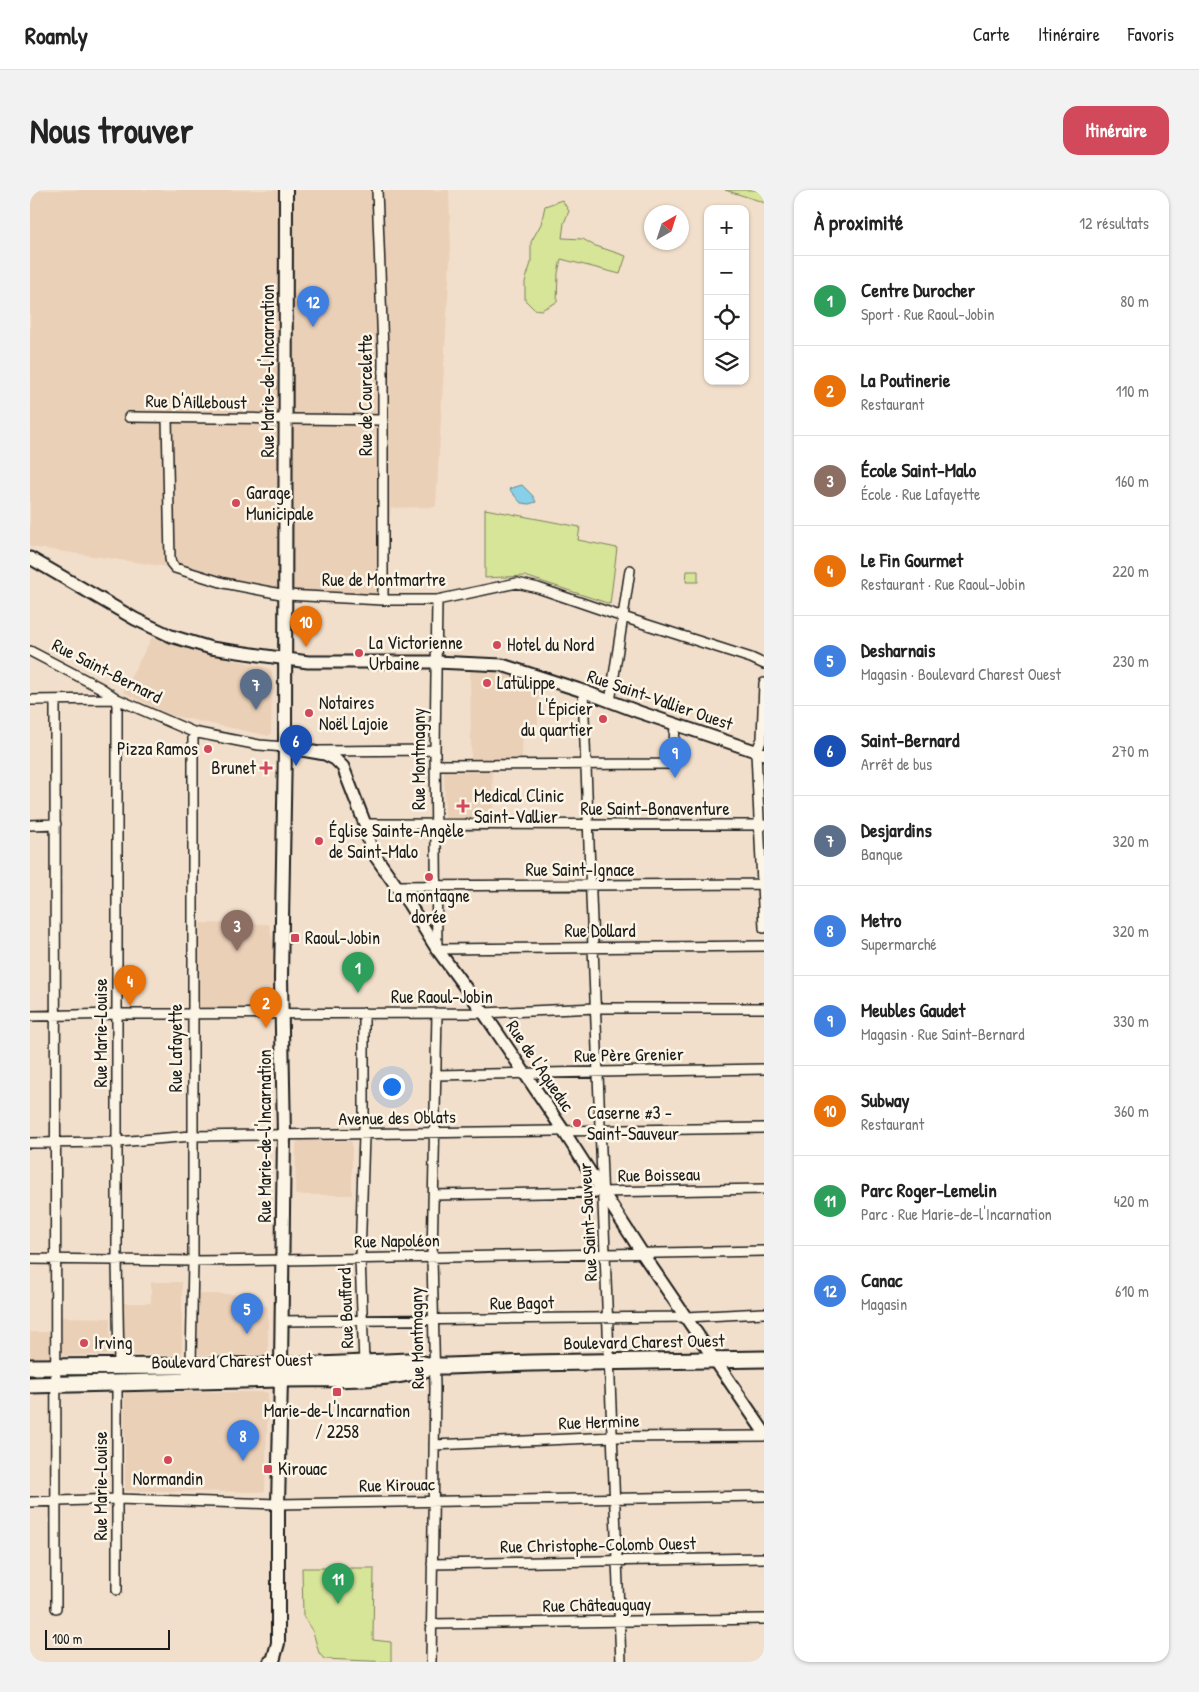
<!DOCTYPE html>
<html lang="fr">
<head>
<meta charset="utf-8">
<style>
  :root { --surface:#fff; --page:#f2f2f2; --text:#222; --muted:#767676; --line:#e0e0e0; --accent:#d1495b }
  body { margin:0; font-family:"Patrick Hand",sans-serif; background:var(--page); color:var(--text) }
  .controls { position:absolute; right:15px; top:15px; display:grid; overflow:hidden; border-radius:10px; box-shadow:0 1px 4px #0004 }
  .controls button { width:45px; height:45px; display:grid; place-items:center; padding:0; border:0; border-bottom:1px solid var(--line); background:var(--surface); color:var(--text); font:25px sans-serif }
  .compass { position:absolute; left:614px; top:15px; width:45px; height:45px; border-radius:50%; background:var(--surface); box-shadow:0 1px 4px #0004; rotate:39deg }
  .scale { position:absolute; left:15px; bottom:12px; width:125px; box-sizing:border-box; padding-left:5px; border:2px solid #1c1c1c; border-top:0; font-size:14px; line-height:18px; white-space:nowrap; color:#1c1c1c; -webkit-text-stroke:4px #fcf5e5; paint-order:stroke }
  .you { position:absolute; left:361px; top:896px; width:18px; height:18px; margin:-12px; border:4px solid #fff; border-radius:50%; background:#1a73e8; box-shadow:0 0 0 8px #1a73e833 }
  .badge { display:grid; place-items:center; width:32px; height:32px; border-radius:50%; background:var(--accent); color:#fff; font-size:16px; font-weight:700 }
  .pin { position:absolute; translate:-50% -41px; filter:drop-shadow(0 1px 2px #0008) }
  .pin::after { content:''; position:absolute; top:26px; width:18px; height:15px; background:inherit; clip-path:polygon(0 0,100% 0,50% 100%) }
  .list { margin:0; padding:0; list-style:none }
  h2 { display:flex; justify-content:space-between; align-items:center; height:65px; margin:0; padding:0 20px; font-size:21px }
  h2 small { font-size:16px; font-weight:400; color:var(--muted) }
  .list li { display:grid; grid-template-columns:32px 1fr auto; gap:15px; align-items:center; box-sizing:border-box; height:90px; padding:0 20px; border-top:1px solid var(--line) }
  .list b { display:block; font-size:19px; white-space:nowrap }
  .list p { margin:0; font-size:16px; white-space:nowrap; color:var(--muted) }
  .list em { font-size:16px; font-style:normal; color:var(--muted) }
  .icon { flex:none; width:28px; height:28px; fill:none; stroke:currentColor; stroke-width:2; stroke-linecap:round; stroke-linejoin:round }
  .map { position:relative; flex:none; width:734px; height:1472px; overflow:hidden; border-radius:15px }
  header { display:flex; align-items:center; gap:30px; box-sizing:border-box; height:70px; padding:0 25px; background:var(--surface); border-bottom:1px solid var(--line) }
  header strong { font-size:24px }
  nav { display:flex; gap:28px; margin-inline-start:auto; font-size:18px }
  .intro { display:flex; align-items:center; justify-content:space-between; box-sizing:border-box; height:120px; padding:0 30px }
  h1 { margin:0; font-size:35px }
  .button { padding:12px 22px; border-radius:15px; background:var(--accent); color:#fff; font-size:18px; font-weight:700 }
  main { display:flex; gap:30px; padding:0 30px }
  aside { flex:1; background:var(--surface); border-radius:15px; box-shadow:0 1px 4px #0004 }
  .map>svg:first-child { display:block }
</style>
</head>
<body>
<header>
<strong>Roamly</strong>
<nav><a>Carte</a><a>Itinéraire</a><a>Favoris</a></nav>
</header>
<div class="intro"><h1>Nous trouver</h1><a class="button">Itinéraire</a></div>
<main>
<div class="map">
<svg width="734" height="1472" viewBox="0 0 734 1472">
  <rect width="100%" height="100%" fill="#f2dfcb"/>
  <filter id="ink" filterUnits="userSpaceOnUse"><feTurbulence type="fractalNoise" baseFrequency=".02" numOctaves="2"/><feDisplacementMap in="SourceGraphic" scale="10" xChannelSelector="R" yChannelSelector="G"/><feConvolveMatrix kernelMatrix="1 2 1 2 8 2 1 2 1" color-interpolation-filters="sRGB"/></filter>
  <g filter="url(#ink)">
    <!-- built -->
    <path fill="#ebd0b8" d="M0,0H419L421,56L406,317L361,318L353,410L256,405L145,378L0,357Z
      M123,445L162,460L239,478L242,481L241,543L239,546L139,525L93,502Z
      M440,480H459L483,485L509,493L508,534L493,536L492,569H441Z
      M462,580L464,630H415L414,583L415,581Z
      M170,733L239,734L251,788V823L163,824Z
      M269,951H321L322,953V1005H265L266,953Z
      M121,1092H152V1165H95L94,1164V1113H121Z
      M168,1104H205L204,1115L238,1116V1162L237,1165H170L168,1163Z
      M32,1127L80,1128V1163L78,1165L34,1166L32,1164Z
      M0,1142H19V1165L17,1167L0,1168Z
      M96,1202H236L238,1203L235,1302L95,1301L94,1204Z"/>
    <!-- green -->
    <path fill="#d7e598" stroke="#7a805a" d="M695,0H734V13L730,11Z
      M532,10L539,21L534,33L532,48L553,49L563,55L596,66L590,84L531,69L528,83L527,112L511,120L504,119L495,110V92L501,73V52L511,34L515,16Z
      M455,319L550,337L548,350L587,358L580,414L495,386L455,388Z
      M657,381H668V392H656Z
      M272,1378H344L343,1450L361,1452V1472L294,1469L289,1463L283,1442L273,1426Z"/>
    <!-- water -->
    <path fill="#88d0e9" stroke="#5d8897" d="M492,295L503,306L506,312L499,314L491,313L479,299Z"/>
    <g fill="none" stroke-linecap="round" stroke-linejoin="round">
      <defs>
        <path id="minor" d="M347,0L353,160V410
          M99,227L353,230
          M137,228L140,369L141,373L145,378L194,393L256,405L353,410H407L487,393L508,398L593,427L721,468L734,474
          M407,410L405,560L407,759L734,756
          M0,461L71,498L87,509L163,542L229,555L255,557
          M734,493L732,549L726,562L734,738
          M553,501L591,1472
          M87,509V1070L89,1175
          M0,510L86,509
          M25,510L26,1418
          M580,512L600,380
          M290,561L405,560
          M406,575L643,574L645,535
          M335,634L734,635
          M0,635L26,634
          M366,696L734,694
          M0,826L87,824L454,823L566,818H734
          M405,885L734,879
          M0,953L87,952L162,946L734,938
          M404,1005L734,999
          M0,1069L163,1071L253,1070L734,1061
          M251,1131L656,1127L734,1123
          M334,1173L330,1068L334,945V823
          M161,1175L163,1071V542
          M404,1255L583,1247L734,1246
          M0,1312L87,1309L248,1314L734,1306
          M402,1374L734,1368
          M87,1400V1192
          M401,1434L734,1429
          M401,1472L405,1198L402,1067L407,823"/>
        <path id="tertiary" d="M0,368L105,429L141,446L181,458L278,472H406L472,475L553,501L609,522L734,564
          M255,557L295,564L305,569L313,577L335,634L341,660L379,714L407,759L454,823L533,940L612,1063L734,1242"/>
        <path id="secondary" d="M251,1175L254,945L251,788L255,557L256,0
          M240,1472L243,1471L248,1453V1314L251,1189"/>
        <path id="primary" d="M0,1177L290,1175L378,1171L404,1176H418L501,1173L734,1169
          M0,1195C83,1193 167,1191 250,1189C296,1188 362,1192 404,1176"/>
      </defs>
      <!-- minor casing -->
      <use href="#minor" stroke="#1c1c1c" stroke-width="12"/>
      <!-- tertiary casing -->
      <use href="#tertiary" stroke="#1c1c1c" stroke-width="15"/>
      <!-- secondary casing -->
      <use href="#secondary" stroke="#1c1c1c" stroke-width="16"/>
      <!-- primary casing -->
      <use href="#primary" stroke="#1c1c1c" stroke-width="19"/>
      <!-- minor -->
      <use href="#minor" stroke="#fcf5e5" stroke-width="9"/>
      <!-- tertiary -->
      <use href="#tertiary" stroke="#fcf5e5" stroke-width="11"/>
      <!-- secondary -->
      <use href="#secondary" stroke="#fcf5e5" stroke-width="12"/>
      <!-- primary -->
      <use href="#primary" stroke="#fcf5e5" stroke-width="15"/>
    </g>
  </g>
  <!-- markers -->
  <g fill="#d1495b" stroke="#fcf5e5" stroke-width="2">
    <circle cx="206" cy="313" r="5"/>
    <circle cx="467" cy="455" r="5"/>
    <circle cx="329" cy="463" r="5"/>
    <circle cx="457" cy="493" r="5"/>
    <circle cx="279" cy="523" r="5"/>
    <circle cx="573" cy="529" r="5"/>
    <circle cx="178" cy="559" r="5"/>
    <path d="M233.5 570.5h5v5h5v5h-5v5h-5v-5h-5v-5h5z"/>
    <path d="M430.5 608.5h5v5h5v5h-5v5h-5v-5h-5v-5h5z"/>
    <circle cx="289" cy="651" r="5"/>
    <circle cx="399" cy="687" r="5"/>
    <rect x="260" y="743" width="10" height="10" rx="2.5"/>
    <circle cx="547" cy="933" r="5"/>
    <circle cx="54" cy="1153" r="5"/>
    <rect x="302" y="1197" width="10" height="10" rx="2.5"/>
    <circle cx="138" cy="1270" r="5"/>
    <rect x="233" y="1274" width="10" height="10" rx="2.5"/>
  </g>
  <g text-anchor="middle" stroke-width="5" stroke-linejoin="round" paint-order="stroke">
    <!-- street labels -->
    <g font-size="18" fill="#1c1c1c" stroke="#fcf5e5">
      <text transform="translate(238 181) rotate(-90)" y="6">Rue Marie-de-l'Incarnation</text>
      <text transform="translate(336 205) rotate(-90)" y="6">Rue de Courcelette</text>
      <text transform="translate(166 212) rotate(1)" y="6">Rue D'Ailleboust</text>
      <text x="354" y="396">Rue de Montmartre</text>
      <text transform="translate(77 481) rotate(27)" y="6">Rue Saint-Bernard</text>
      <text transform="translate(630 510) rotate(19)" y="6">Rue Saint-Vallier Ouest</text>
      <text transform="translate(389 569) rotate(-90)" y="6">Rue Montmagny</text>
      <text x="625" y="625">Rue Saint-Bonaventure</text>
      <text x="550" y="686">Rue Saint-Ignace</text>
      <text x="570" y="747">Rue Dollard</text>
      <text x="412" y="813">Rue Raoul-Jobin</text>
      <text transform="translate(71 843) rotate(-90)" y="6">Rue Marie-Louise</text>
      <text transform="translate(146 858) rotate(-90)" y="6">Rue Lafayette</text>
      <text transform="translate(599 865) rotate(-1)" y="6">Rue Père Grenier</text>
      <text transform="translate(510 876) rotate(56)" y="6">Rue de l'Aqueduc</text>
      <text transform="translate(367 928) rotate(-1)" y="6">Avenue des Oblats</text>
      <text transform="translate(235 946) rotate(-90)" y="6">Rue Marie-de-l'Incarnation</text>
      <text transform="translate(629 985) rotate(-1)" y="6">Rue Boisseau</text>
      <text transform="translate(558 1032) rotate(-93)" y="6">Rue Saint-Sauveur</text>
      <text transform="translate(367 1051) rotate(-1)" y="6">Rue Napoléon</text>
      <text transform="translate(492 1113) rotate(-1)" y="6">Rue Bagot</text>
      <text transform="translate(316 1118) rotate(-92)" y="6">Rue Bouffard</text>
      <text transform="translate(387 1148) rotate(-91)" y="6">Rue Montmagny</text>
      <text transform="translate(614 1152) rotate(-1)" y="6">Boulevard Charest Ouest</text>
      <text transform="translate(202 1171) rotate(-1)" y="6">Boulevard Charest Ouest</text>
      <text transform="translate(569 1232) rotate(-2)" y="6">Rue Hermine</text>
      <text transform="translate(367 1295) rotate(-1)" y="6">Rue Kirouac</text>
      <text transform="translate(71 1296) rotate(-90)" y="6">Rue Marie-Louise</text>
      <text transform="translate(568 1355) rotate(-1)" y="6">Rue Christophe-Colomb Ouest</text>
      <text transform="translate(567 1415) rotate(-1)" y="6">Rue Châteauguay</text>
    </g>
    <!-- poi labels -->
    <g font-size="18" fill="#1c1c1c" stroke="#fcf5e5" text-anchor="start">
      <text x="216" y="309">Garage<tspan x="216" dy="21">Municipale</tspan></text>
      <text x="339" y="459">La Victorienne<tspan x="339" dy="21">Urbaine</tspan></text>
      <text x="477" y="461">Hotel du Nord</text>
      <text x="467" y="499">Latulippe</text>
      <text x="289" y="519">Notaires<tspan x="289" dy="21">Noël Lajoie</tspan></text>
      <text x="563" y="525" text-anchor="end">L'Épicier<tspan x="563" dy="21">du quartier</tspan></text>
      <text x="168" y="565" text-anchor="end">Pizza Ramos</text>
      <text x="226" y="584" text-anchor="end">Brunet</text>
      <text x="444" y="612">Medical Clinic<tspan x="444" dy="21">Saint-Vallier</tspan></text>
      <text x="299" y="647">Église Sainte-Angèle<tspan x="299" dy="21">de Saint-Malo</tspan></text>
      <text x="399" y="712" text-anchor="middle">La montagne<tspan x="399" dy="21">dorée</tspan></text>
      <text x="275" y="754">Raoul-Jobin</text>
      <text x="557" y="929">Caserne #3 -<tspan x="557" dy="21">Saint-Sauveur</tspan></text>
      <text x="64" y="1159">Irving</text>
      <text x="307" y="1227" text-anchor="middle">Marie-de-l'Incarnation<tspan x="307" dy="21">/ 2258</tspan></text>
      <text x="248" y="1285">Kirouac</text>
      <text x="138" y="1295" text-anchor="middle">Normandin</text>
    </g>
  </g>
</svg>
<div class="controls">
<button>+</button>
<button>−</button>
<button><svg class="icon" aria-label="locate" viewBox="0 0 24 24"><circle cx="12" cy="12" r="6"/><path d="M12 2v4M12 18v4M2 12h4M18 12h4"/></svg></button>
<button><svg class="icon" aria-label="layers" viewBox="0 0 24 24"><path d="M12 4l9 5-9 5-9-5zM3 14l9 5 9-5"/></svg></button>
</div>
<svg class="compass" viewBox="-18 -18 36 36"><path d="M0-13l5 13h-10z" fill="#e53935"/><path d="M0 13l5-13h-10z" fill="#767676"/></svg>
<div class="scale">100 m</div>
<div class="you"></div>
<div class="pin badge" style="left:328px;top:803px;background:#2e9e5b">1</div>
<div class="pin badge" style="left:236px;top:838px;background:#e8710a">2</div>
<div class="pin badge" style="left:207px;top:761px;background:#8d6e63">3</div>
<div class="pin badge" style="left:100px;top:816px;background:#e8710a">4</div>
<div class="pin badge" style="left:217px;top:1144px;background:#3f7fe0">5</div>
<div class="pin badge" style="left:266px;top:576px;background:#1a4fb4">6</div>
<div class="pin badge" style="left:226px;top:520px;background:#5c6f8a">7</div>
<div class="pin badge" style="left:213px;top:1271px;background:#3f7fe0">8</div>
<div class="pin badge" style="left:645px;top:588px;background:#3f7fe0">9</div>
<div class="pin badge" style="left:276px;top:457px;background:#e8710a">10</div>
<div class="pin badge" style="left:308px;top:1414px;background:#2e9e5b">11</div>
<div class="pin badge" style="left:283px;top:137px;background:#3f7fe0">12</div>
</div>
<aside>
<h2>À proximité<small>12 résultats</small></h2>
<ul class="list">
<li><span class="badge" style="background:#2e9e5b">1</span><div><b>Centre Durocher</b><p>Sport · Rue Raoul-Jobin</p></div><em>80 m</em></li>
<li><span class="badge" style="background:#e8710a">2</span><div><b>La Poutinerie</b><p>Restaurant</p></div><em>110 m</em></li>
<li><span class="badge" style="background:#8d6e63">3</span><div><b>École Saint-Malo</b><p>École · Rue Lafayette</p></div><em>160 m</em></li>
<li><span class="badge" style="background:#e8710a">4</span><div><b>Le Fin Gourmet</b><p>Restaurant · Rue Raoul-Jobin</p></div><em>220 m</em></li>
<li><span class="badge" style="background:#3f7fe0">5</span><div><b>Desharnais</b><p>Magasin · Boulevard Charest Ouest</p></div><em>230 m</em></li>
<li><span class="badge" style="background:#1a4fb4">6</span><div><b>Saint-Bernard</b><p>Arrêt de bus</p></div><em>270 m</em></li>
<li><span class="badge" style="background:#5c6f8a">7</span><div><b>Desjardins</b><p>Banque</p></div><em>320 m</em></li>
<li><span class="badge" style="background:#3f7fe0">8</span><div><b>Metro</b><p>Supermarché</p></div><em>320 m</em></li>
<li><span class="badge" style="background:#3f7fe0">9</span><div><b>Meubles Gaudet</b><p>Magasin · Rue Saint-Bernard</p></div><em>330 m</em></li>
<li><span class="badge" style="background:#e8710a">10</span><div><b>Subway</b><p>Restaurant</p></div><em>360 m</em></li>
<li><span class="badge" style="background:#2e9e5b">11</span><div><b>Parc Roger-Lemelin</b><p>Parc · Rue Marie-de-l'Incarnation</p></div><em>420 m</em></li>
<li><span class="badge" style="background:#3f7fe0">12</span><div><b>Canac</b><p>Magasin</p></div><em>610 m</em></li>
</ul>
</aside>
</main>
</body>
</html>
